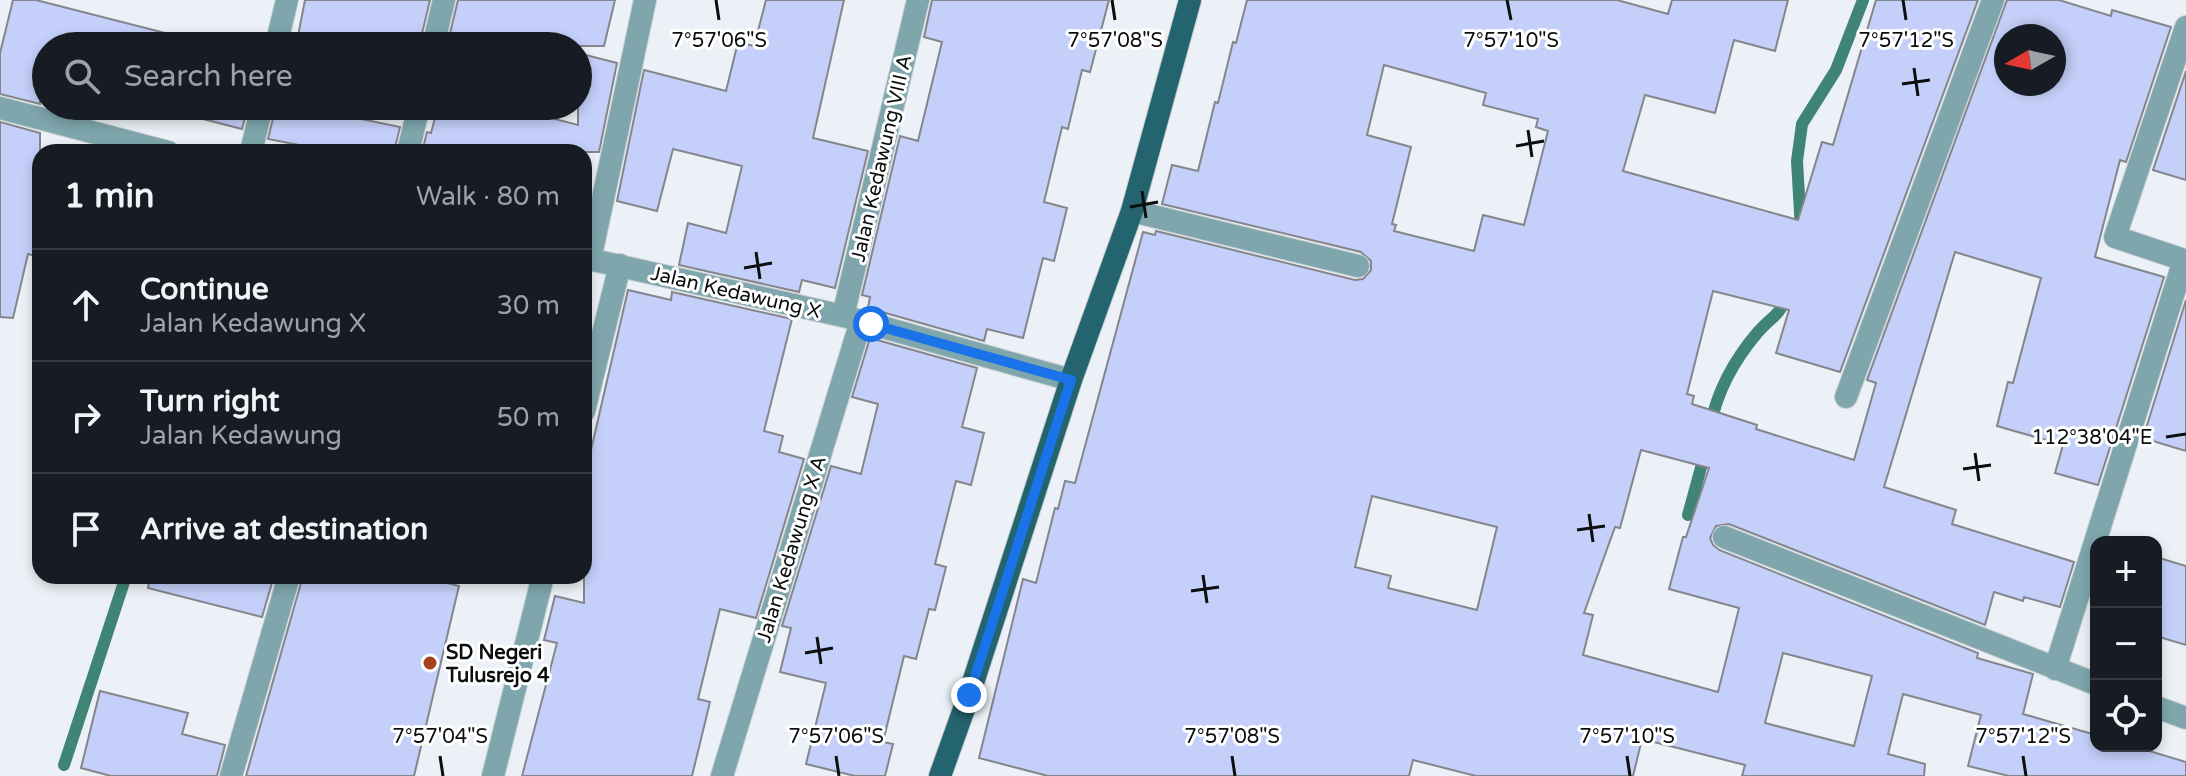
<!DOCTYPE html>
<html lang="en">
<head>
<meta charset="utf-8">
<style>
  :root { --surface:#171b24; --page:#242831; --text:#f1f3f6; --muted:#9ea1a6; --line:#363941 }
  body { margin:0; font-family:"Varela Round",sans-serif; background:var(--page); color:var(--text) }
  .controls { position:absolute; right:24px; bottom:24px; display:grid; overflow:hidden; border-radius:16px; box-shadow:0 4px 12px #0003 }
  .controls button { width:72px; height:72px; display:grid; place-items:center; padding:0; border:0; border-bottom:2px solid var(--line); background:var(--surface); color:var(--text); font:40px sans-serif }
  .compass { position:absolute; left:1994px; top:24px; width:72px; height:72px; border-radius:50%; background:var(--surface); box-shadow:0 4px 12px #0003; rotate:261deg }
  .stop { position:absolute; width:24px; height:24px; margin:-18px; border:6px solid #1a73e8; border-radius:50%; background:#fff }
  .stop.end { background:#1a73e8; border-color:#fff; box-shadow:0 2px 8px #0008 }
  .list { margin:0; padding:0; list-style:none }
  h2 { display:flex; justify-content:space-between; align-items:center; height:104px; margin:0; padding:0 32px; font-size:34px }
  h2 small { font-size:26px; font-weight:400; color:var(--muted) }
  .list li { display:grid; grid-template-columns:52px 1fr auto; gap:24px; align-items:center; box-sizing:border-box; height:112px; padding:0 32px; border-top:2px solid var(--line) }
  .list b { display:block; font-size:30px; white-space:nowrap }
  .list p { margin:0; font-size:26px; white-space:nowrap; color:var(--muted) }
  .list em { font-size:26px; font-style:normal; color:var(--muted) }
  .icon { flex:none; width:44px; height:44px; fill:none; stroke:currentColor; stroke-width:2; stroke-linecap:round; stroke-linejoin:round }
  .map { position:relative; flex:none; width:2186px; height:776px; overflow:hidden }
  .search { position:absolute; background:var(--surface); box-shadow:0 4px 12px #0003; left:32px; top:32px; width:560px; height:88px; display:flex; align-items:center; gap:20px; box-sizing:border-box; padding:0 28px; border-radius:44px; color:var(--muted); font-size:30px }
  .panel { position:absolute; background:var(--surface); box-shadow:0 4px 12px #0003; left:32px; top:144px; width:560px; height:440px; border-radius:24px }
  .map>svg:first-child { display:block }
</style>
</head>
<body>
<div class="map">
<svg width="2186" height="776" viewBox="0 0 2186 776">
  <rect width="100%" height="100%" fill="#ebf1f6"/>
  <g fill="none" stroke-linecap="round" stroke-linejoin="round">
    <!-- stream -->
    <path stroke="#408476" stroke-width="12" d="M1801,230L1797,161L1802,124L1836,70L1863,0
      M1710,427C1717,391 1734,360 1758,332C1773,315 1778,318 1788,294
      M1688,515L1705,453
      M64,765L126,576"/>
  </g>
  <!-- building -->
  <path fill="#c4d0f9" stroke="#85868c" stroke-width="2" fill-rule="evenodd" d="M13,0H36L169,34L167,46H46V83L40,81V104L0,94V53Z
    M305,0H430L419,46H296Z
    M458,0H615L604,46H447Z
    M766,0H844L813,138L868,151L835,288L802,280L799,292L679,265L688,223L726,233L742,166L673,149L657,211L617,201L644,70L726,91L738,42L754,46Z
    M932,0H1109L1090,72L1082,70L1068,129L1062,127L1044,202L1067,208L1054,261L1043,258L1023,338L987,329L984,341L868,308L870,297L862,295L900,136L918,141L942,42L924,37Z
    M1247,0H1617L1668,14L1672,0H1788L1775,51L1734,40L1715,113L1645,95L1623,171L1798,220L1822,142L1833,145L1876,0H1978L1840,372L1776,353L1789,310L1713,291L1687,394L1694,396L1692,404L1757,425L1756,429L1854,460L1876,383L1867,380L2007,0H2059L2111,16L2112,10L2171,27L2126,162L2120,160L2095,257L2164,277L2098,485L2055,473L2063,445L1997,426L2008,382L2013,383L2041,278L1955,252L1884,487L1956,510L1952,524L2074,562L2060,607L2024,597L2023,601L1994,592L1985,625L1729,524L1716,526L1710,538L1713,545L1719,550L1978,653L1977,658L2033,674L2023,714L2096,735V746H2133L2186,762V776H2009L1968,766L1981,715L1903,694L1888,754L1925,764L1924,776H1742L1745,765L1642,739L1633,776H1476L1413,760L1409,776H1048L979,758L1023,579L1036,583L1055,508L1058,509L1065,481L1075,483L1143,232L1155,235L1156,231L1355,280L1363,279L1371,270V261L1361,252L1162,204L1172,165L1198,171L1215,102L1218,103L1233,42L1236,43ZM2006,36H2054V84H2006ZM1384,65L1486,93L1483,105L1538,119L1536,127L1548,131L1524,225L1483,215L1474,251L1394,231L1396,225L1392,224L1411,147L1367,135ZM1641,450L1709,468L1686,537H1683L1669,589L1739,608L1718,692L1583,655L1593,615L1584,613L1615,527L1620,528ZM1372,496L1497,527L1477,610L1388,588L1391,576L1355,567ZM1783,653L1872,676L1854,746L1765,723Z
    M578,53L617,63L599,152H422L427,132L431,133L438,106H505L578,125Z
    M2186,71V180L2153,170Z
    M201,106H248L242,129L199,118Z
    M276,106H298L400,127L394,152H335L268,139Z
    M0,122L40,133V257L28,254L13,318L0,317Z
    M628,290L671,300L672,292L792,319L764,431L783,436L779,452L804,459L756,618L720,609L698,699L710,702L692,776H522L557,643L544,640L555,596L584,603V462L588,463Z
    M2186,300V451L2143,438Z
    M870,338L977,368L962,427L984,433L971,485L956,481L935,564L946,567L935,610L929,609L916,659L904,656L883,742L893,744L885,776H855L806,764L826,683L780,672L791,628L782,626L831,466L861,474L878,404L852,397Z
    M2156,557L2186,566V645L2156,636Z
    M150,576H274L262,617L148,588Z
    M303,576H421L459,586L414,776H246Z
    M100,691L188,713L182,734L225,745L217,776H111L81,768Z"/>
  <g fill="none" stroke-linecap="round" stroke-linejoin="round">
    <defs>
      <path id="minor" d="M276,46L287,0
        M433,46L444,0
        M0,108L168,152
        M251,152L262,106
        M408,152L419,106
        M1132,211L1358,266
        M584,258L843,316L1071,380
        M590,260L645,0
        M843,316L918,0
        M1846,397L1993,0
        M584,411L620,265
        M1724,537L2096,684
        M2055,669L2184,260L2115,237L2186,27
        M2156,707L2186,718
        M231,776L289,576
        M493,776L543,576
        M722,776L861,321"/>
      <path id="primary" d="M940,776L969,695L1071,380L1132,211L1190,0"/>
    </defs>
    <!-- minor casing -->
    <use href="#minor" stroke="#c7cdd1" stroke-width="24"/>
    <!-- primary casing -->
    <use href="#primary" stroke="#c7cdd1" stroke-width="24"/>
    <!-- minor -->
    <use href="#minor" stroke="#7ea6ac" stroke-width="22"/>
    <!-- primary -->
    <use href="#primary" stroke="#24646e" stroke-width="22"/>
  </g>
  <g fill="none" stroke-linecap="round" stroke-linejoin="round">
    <!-- route -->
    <path stroke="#1a73e8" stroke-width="10" d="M871,324L1071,380L969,695"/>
  </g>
  <!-- ticks -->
  <path fill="none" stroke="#0b0d0e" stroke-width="3" d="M716,0L719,20M1112,0L1115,20M1507,0L1511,20M1903,0L1906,20M1914,68L1918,96M1902,84L1930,80M1528,130L1532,157M1516,146L1544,141M1142,191L1146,218M1130,207L1158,202M756,252L760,279M744,268L772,263M2166,437L2186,434M1975,453L1979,481M1963,469L1991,465M1589,514L1593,542M1577,530L1605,526M1203,575L1207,603M1191,591L1219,587M817,637L821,664M805,653L833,648M440,756L443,776M836,756L839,776M1232,756L1235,776M1627,756L1630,776M2023,756L2026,776"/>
  <!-- markers -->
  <circle fill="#a7401c" stroke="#fff" stroke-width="3" cx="430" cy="663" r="8"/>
  <g text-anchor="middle" stroke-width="6" stroke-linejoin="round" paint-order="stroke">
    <!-- street labels -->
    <g font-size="20" fill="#0b0d0e" stroke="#fff">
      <text transform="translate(881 158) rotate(-77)" y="7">Jalan Kedawung VIII A</text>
      <text transform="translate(736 292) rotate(13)" y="7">Jalan Kedawung X</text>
      <text transform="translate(791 549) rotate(-73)" y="7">Jalan Kedawung X A</text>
    </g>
    <!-- poi labels -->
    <g font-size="20" font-weight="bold" fill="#0b0d0e" stroke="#fff" text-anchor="start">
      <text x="446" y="659">SD Negeri<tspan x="446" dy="23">Tulusrejo 4</tspan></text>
    </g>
  </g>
  <g font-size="20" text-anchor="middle" fill="#0b0d0e" stroke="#fff" stroke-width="6" stroke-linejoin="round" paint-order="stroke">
    <text x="719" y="47">7°57'06"S</text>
    <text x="1115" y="47">7°57'08"S</text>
    <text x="1511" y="47">7°57'10"S</text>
    <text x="1906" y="47">7°57'12"S</text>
    <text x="2092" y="444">112°38'04"E</text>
    <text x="440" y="743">7°57'04"S</text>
    <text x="836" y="743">7°57'06"S</text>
    <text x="1232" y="743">7°57'08"S</text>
    <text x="1627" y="743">7°57'10"S</text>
    <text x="2023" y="743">7°57'12"S</text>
  </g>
</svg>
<div class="controls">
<button>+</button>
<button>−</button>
<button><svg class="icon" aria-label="locate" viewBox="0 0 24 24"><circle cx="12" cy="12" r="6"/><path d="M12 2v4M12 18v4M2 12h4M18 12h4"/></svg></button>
</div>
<svg class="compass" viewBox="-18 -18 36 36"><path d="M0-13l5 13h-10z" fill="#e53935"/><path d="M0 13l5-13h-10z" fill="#9ea1a6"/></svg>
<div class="stop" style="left:871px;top:324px"></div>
<div class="stop end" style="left:969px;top:695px"></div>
<div class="search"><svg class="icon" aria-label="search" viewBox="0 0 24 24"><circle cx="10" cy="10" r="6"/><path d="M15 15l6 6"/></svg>Search here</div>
<section class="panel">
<h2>1 min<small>Walk · 80 m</small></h2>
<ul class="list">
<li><svg class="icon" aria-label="ahead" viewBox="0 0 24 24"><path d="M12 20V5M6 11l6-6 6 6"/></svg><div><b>Continue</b><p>Jalan Kedawung X</p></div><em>30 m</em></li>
<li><svg class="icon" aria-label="right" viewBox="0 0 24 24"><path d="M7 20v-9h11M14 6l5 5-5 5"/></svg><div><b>Turn right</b><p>Jalan Kedawung</p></div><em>50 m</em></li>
<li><svg class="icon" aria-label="arrive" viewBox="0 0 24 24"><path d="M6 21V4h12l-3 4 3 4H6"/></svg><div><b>Arrive at destination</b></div></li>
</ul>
</section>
</div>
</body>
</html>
